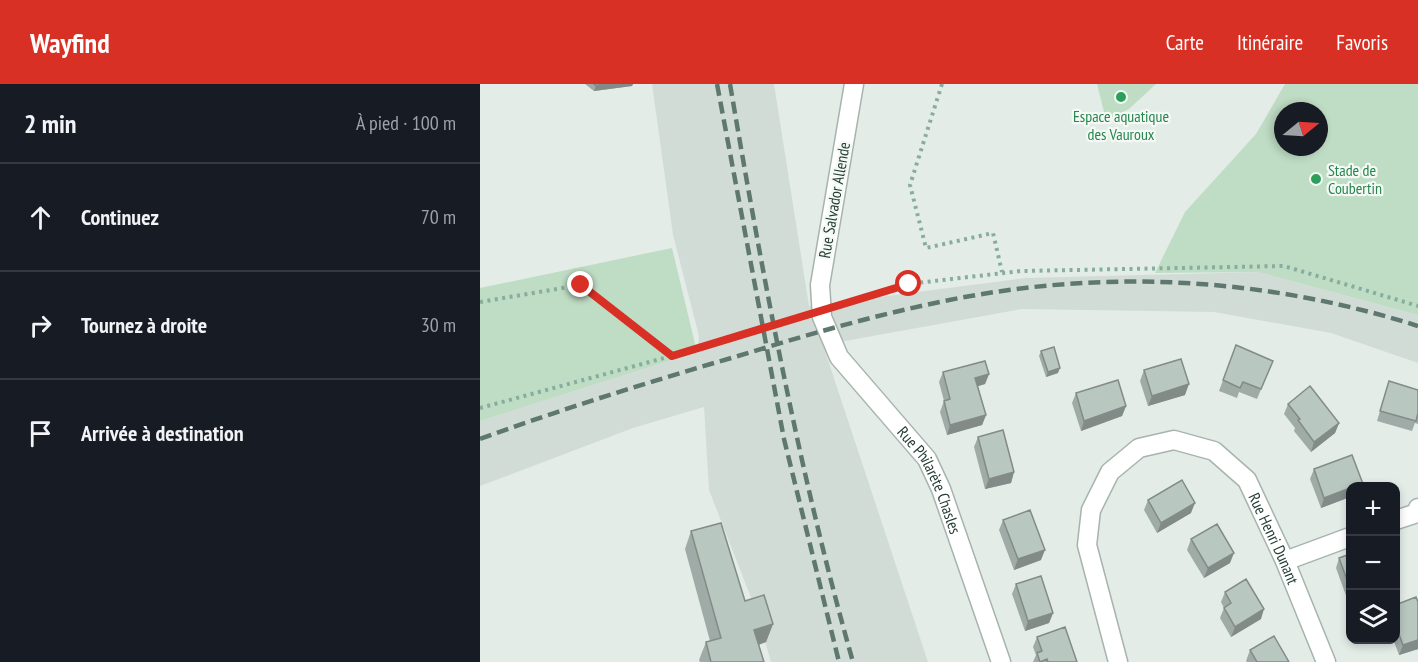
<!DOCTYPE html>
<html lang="fr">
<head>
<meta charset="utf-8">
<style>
  :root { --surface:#171b24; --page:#242831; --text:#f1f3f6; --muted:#9ea1a6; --line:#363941; --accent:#d93025 }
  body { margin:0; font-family:"PT Sans Narrow",sans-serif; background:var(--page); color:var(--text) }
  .controls { position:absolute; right:18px; bottom:18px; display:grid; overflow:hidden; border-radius:12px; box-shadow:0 3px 9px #0003 }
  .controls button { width:54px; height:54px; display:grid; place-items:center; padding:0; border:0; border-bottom:2px solid var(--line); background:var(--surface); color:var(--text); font:30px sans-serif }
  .compass { position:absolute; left:794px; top:18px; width:54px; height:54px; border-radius:50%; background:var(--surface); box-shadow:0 3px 9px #0003; rotate:72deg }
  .stop { position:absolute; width:18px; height:18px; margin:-14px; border:4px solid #d93025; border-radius:50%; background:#fff }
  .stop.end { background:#d93025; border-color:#fff; box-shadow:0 2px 6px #0008 }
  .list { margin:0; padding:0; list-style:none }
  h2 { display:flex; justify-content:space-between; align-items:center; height:78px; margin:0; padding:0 24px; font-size:26px }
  h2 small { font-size:20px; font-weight:400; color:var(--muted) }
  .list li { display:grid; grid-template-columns:39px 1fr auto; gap:18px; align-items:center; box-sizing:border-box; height:108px; padding:0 24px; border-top:2px solid var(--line) }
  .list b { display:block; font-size:22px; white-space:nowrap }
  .list em { font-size:20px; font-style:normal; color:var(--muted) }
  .icon { flex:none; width:33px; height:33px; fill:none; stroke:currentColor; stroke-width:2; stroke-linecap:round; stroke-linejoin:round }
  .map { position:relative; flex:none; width:938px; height:578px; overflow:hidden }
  header { display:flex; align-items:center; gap:36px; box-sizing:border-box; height:84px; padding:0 30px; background:var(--accent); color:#fff }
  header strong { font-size:28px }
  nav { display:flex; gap:33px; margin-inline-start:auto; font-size:21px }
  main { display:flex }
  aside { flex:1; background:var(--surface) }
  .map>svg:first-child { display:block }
</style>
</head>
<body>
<header>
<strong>Wayfind</strong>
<nav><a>Carte</a><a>Itinéraire</a><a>Favoris</a></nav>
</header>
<main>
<aside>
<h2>2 min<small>À pied · 100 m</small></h2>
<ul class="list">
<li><svg class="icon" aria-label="ahead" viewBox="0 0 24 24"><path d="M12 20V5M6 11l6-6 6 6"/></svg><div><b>Continuez</b></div><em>70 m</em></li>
<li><svg class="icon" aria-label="right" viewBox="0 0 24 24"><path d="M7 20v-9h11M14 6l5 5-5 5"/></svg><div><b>Tournez à droite</b></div><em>30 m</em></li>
<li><svg class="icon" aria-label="arrive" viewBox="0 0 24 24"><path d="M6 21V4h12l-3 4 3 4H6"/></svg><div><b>Arrivée à destination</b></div></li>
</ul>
</aside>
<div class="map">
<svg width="938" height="578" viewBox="0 0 938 578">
  <rect width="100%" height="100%" fill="#e4ece8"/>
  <!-- built -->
  <path fill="#d2dcd7" d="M172,0H294L329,222L546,194L778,188L938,231V279L851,249L734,228L542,225L343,261L448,578H291L277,529L229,406L224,323L153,344L0,402V337L217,268L219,252L193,151Z"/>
  <!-- green -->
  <path fill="#bfdcc4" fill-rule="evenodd" d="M617,0H676L649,25L626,36Z
    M805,0H938V231L778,188L675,189L705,128L776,50ZM803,27H839V63H803Z
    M192,164L217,268L0,337V204Z"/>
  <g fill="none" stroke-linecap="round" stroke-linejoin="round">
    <defs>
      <g id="minor">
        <path id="s1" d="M374,0L340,201L342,233L359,273L447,375L461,405L521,578"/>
        <path d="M916,436L937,429L938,424"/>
        <path d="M805,477L870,453"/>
        <path id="s2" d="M638,578L607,461L611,426L630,388L659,364L694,356L734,367L767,396L805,477L846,578"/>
      </g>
    </defs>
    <!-- minor casing -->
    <use href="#minor" stroke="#a7b4ae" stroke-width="21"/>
    <!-- path -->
    <path stroke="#87ad9e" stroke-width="4" stroke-dasharray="3 4.5" stroke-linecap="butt" d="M462,0L430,101L446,164L513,149L522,188
      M0,218L101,201L192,272
      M361,221L428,200L541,187L804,182L938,222
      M0,324L221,264"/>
    <!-- minor -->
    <use href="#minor" stroke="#fff" stroke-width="18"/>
    <!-- rail -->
    <path stroke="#5f786f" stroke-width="4.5" stroke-dasharray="12 6" stroke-linecap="butt" d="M237,0L304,355L359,578
      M250,0C283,194 319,388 373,578
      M0,355C85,324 172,297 258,272C323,252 388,233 455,219C616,184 781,192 938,242"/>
    <!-- path-bridge -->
    <path stroke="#87ad9e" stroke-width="4" stroke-dasharray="3 4.5" stroke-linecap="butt" d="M221,264L352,224"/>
  </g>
  <!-- wall -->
  <path fill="#9faba6" d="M105,0H153L152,2L114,7Z
    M756,261L793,277L777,315L759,308L757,314L739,307Z
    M561,267L578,289L566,293L559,272Z
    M664,286L705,311L668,322L660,297Z
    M463,288L509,290L505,300L498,302L506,331L502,341L467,351L460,328L464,317L459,298Z
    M909,297L938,306V340L935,339L932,347L897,337Z
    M596,309L646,322L642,332L601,347L592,319Z
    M808,320L859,339L855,349L831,368L814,347L815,344L804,330Z
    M498,353L534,388L531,399L505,405L494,363Z
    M834,385L883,400L882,402H870V413L841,424L830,395Z
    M668,416L711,429L677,449L664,426Z
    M523,436L561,476L534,486L519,446Z
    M211,447L265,517L293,540L286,558L279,561L284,578H220L219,576L226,558L230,557L205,465Z
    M711,455L750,479L724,494L707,466Z
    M870,470V519L869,520L856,484L859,474Z
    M536,500L573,529L569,539L545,547L532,510Z
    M745,508L781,535L751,553L740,534L744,524L741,518Z
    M915,521L938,565L919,571L913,555H915Z
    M557,553L597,578H553L556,571L553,563Z
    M770,566L809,578H767L766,577Z"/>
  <!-- shaded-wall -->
  <path fill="#828b87" d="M129,0H153L152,2L114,7L116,2Z
    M580,284L578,289L566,293L568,288Z
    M509,290L505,300L492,304L495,294Z
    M709,300L705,311L668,322L672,312Z
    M646,322L642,332L601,347L604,337Z
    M506,331L502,341L467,351L470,341Z
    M859,339L855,349L831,368L834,358Z
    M534,388L531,399L505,405L509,395Z
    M870,404V413L841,424L844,414Z
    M715,419L711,429L677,449L681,439Z
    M565,466L561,476L534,486L538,475Z
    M754,469L750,479L724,494L728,484Z
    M784,525L781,535L751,553L755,543Z
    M573,529L569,539L545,547L548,537Z
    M293,540L286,558L268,564L274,546Z
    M938,556V565L919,571L923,561Z"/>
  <!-- building -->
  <path fill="#b9c7c1" stroke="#828b87" stroke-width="1.5" d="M114,0H129L116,2Z
    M756,261L793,277L781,305L763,298L760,304L743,296Z
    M574,263L580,284L568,288L561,267Z
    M701,275L709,300L672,312L664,286Z
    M505,277L509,290L495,294L506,331L470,341L464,317L470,315L463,288Z
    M638,296L646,322L604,337L596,309Z
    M909,297L938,306V329L936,337L900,327Z
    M830,302L859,339L834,358L818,336L820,335L808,320Z
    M523,346L534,388L509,395L498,353Z
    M872,371L883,400L876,402H870V404L844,414L834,385Z
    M702,396L715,419L681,439L668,416Z
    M550,426L565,466L538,475L523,436Z
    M241,439L265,517L284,511L293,540L274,546L284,578H231L226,558L241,554L211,447Z
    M737,440L754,469L728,484L711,455Z
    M870,470V504L859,474Z
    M561,492L573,529L548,537L536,500Z
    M766,495L784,525L755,543L744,524L751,519L745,508Z
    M936,513L938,518V556L923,561L915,540V521Z
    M585,543L597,578H568L567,575L560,578L557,569L562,567L557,553Z
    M794,552L809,578H777L770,566Z"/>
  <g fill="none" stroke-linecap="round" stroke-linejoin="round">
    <!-- route -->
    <path stroke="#d93025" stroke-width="8" d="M101,201L192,272L429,200"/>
  </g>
  <!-- markers -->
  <g fill="#2e9e5b" stroke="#f4f9f6" stroke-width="2">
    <circle cx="641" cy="13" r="6"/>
    <circle cx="836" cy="95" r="6"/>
  </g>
  <g text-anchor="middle" stroke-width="4.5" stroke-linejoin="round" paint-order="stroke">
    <!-- leisure labels -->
    <g font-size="16" fill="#27864d" stroke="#f4f9f6">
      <text x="641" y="38">Espace aquatique<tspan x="641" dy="18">des Vauroux</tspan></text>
      <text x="848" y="92" text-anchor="start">Stade de<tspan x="848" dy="18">Coubertin</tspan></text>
    </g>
    <!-- street labels -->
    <g font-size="16" fill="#253d34" stroke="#f4f9f6">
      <text transform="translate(354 116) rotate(-80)" y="6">Rue Salvador Allende</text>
      <text dy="6" stroke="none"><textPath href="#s1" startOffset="434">Rue Philarète Chasles</textPath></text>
      <text dy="6" stroke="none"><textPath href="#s2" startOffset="422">Rue Henri Dunant</textPath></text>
    </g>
  </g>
</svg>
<div class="controls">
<button>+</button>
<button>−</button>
<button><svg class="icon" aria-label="layers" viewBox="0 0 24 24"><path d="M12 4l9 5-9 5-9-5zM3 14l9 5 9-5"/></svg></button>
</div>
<svg class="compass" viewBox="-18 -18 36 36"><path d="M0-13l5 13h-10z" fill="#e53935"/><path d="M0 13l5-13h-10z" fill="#9ea1a6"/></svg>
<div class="stop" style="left:429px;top:200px"></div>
<div class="stop end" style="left:101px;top:201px"></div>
</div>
</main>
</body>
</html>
